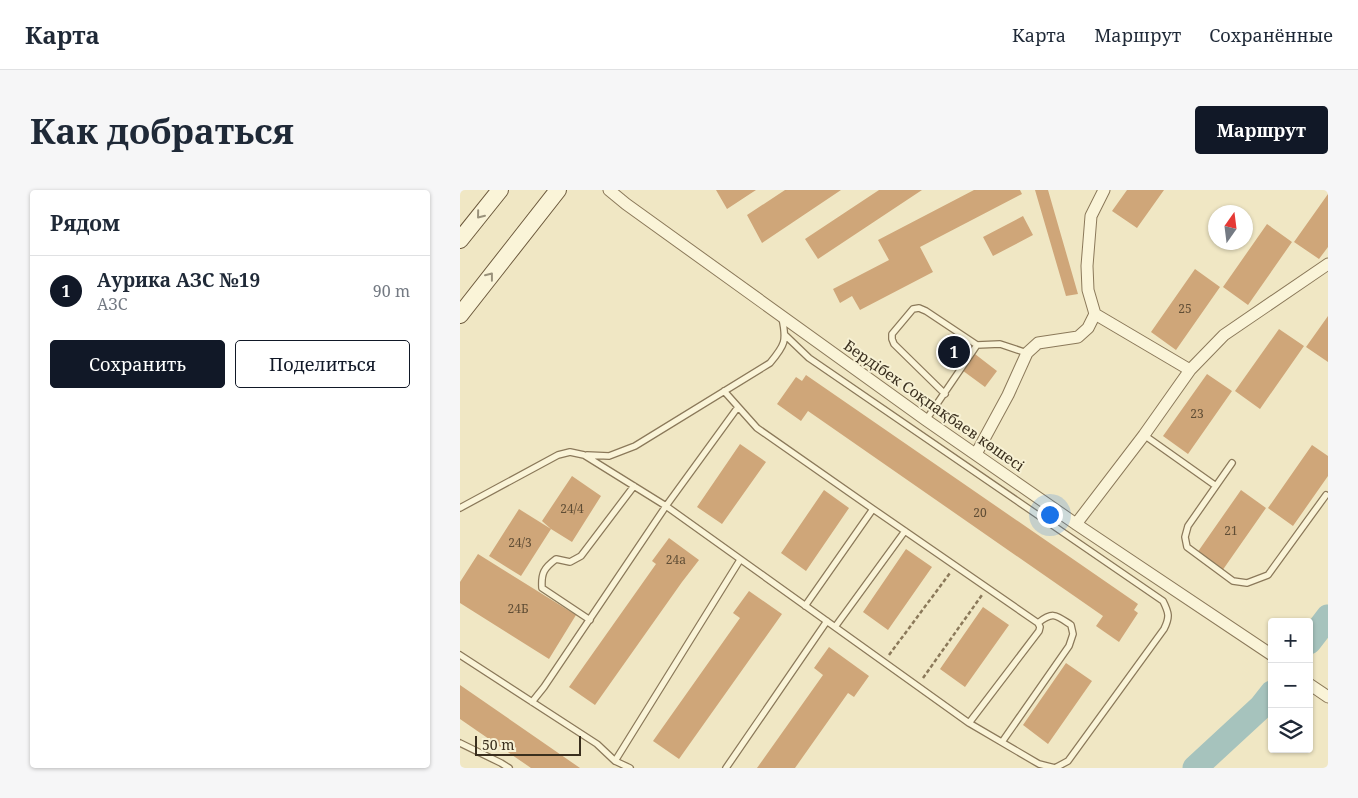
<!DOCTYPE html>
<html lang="ru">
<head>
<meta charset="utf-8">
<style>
  :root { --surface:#fff; --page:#f6f6f7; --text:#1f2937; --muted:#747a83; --line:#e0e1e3; --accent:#111827 }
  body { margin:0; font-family:"Noto Serif",serif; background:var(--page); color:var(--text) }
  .controls { position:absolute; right:15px; bottom:15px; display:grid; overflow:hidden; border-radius:5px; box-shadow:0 1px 4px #0004 }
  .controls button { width:45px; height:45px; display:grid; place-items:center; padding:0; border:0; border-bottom:1px solid var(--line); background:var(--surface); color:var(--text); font:25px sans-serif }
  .compass { position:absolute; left:748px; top:15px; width:45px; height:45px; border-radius:50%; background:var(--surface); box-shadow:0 1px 4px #0004; rotate:14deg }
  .scale { position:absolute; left:15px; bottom:12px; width:106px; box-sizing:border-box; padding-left:5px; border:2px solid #3a2f1e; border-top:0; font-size:14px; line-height:18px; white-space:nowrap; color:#3a2f1e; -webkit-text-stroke:4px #f7f1d4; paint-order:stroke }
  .you { position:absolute; left:589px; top:324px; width:18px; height:18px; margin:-12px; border:4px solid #fff; border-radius:50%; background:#1a73e8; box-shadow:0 0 0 8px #1a73e833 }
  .badge { display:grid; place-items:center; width:32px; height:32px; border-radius:50%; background:var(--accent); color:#fff; font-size:16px; font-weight:700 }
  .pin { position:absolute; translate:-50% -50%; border:2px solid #fff; box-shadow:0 1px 5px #0006 }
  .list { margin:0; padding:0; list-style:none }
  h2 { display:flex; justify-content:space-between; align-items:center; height:65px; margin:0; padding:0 20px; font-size:21px }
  h2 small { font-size:16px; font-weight:400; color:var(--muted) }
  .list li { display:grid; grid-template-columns:32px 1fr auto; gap:15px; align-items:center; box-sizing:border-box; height:70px; padding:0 20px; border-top:1px solid var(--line) }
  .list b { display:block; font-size:19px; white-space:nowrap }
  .list p { margin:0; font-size:16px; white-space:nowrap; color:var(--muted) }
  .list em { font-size:16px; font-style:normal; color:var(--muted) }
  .actions { display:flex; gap:10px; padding:15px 20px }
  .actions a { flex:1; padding:11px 0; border:1px solid var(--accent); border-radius:5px; text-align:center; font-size:18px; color:var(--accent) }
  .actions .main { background:var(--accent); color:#fff }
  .icon { flex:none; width:28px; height:28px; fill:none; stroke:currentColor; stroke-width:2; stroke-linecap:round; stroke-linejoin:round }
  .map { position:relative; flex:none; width:868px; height:578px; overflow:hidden; border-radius:5px }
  header { display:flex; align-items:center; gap:30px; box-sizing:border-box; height:70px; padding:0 25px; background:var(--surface); border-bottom:1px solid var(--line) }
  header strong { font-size:24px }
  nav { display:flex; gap:28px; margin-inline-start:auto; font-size:18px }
  .intro { display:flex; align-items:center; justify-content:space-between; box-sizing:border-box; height:120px; padding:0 30px }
  h1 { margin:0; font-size:35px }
  .button { padding:12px 22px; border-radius:5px; background:var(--accent); color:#fff; font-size:18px; font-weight:700 }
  main { display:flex; gap:30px; padding:0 30px }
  aside { flex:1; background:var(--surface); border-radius:5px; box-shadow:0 1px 4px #0004 }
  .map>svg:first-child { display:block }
</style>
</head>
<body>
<header>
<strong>Карта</strong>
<nav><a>Карта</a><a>Маршрут</a><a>Сохранённые</a></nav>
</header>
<div class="intro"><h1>Как добраться</h1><a class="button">Маршрут</a></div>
<main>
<aside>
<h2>Рядом<small></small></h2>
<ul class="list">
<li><span class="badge">1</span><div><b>Аурика АЗС №19</b><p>АЗС</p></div><em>90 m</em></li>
</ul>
<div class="actions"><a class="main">Сохранить</a><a>Поделиться</a></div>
</aside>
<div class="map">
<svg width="868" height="578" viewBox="0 0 868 578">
  <rect width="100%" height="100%" fill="#f0e7c4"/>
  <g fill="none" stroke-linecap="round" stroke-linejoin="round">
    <!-- river -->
    <path stroke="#a6c3bd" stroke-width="25" d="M849,452L868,427
      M735,578L801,517L812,503"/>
  </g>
  <!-- building -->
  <path fill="#cfa679" d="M256,0H296L267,19Z
    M325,0H381L302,53L287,25Z
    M419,0H462L358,69L345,49Z
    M514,0H560L562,4L460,57L473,82L400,120L392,106L380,113L373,99L429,70L418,50Z
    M575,0H588L618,104L606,106Z
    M667,0H704L677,38L652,21Z
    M868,4V57L859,69L834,52Z
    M563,26L573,45L533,66L523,47Z
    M807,34L832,52L788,115L763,97Z
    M735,79L760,97L716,160L691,142Z
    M868,126V172L846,157Z
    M819,139L844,156L800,219L775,201Z
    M489,144L537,181L525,197L476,161Z
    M747,184L772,201L728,264L703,246Z
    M346,185L678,414L674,420L678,423L659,452L636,436L643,426L348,221L341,231L317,214L336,187L342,191Z
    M280,254L306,272L262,334L237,317Z
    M852,255L868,266V286L833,336L808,318Z
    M112,286L141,306L112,352L91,339L82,331Z
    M364,300L389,318L346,381L321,363Z
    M781,300L806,318L762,381L737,363Z
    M59,319L91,339L61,386L29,366Z
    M209,348L239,370L222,392L135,515L109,497L196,374L192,371Z
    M446,359L472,377L428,440L403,422Z
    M18,364L116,425L89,469L0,413V392Z
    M289,401L322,424L219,569L193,551L280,428L273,423Z
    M523,417L549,435L505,497L480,479Z
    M369,457L409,486L394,507L388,503L335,578H297L363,485L354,478Z
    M606,473L632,491L588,554L563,535Z
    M0,495L120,578H71L0,529Z"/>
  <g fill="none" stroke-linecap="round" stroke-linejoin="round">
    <defs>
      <path id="service" d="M264,201L297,238L413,319L345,416
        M485,204L434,154L432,149V144L453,119L459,118L466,121L517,155
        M466,230L517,155L540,154L567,163
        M684,245L756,296
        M127,265L149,266L175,256L310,173C325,155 327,151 322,128
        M772,273L728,336L725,347L727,357L773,391L787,393L808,385L866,305
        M0,318L98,265L110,262L124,265L206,316L509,533L579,574L595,578L608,571L704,439C710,427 709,423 703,411L349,168L325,145
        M413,319L578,433L580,437L579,441L509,533
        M130,430L82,398C81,383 84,378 96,369L110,372L121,366L174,296
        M375,437L445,341
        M0,465L137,554L155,571
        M72,512L84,497L206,316L278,217
        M542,552L609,456L613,444L611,435C596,425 593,421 578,433
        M0,553L41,573L49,578
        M170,578L155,571L280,370
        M266,578L367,431"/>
      <path id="minor" d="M149,0L166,14L466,230L616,334L812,465
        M644,0L631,26L627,76L628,100L635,124L730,180
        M516,264L548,205L567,163L578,153L618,147L628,138L635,124
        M616,334L684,245L730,180L764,145L868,74
        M849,494L868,507"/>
      <path id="secondary" d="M0,50L40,0
        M0,125L98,0"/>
    </defs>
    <!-- service casing -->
    <use href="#service" stroke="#8b795a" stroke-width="8"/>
    <!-- minor casing -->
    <use href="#minor" stroke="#8b795a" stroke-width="13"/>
    <!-- secondary casing -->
    <use href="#secondary" stroke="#6d5a3d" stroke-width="18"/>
    <!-- path -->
    <path stroke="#8b795a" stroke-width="2.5" stroke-dasharray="4 2.5" stroke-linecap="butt" d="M429,465L490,383
      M463,488L522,405"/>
    <!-- service -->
    <use href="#service" stroke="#faf4d8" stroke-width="5.5"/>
    <!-- minor -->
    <use href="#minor" stroke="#faf4d8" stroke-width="11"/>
    <!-- secondary -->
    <use href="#secondary" stroke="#faf4d8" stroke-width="16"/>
  </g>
  <!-- one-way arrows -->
  <defs><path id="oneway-chevron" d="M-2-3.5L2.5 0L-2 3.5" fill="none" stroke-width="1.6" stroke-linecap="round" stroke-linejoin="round" transform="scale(1.25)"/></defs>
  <g stroke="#9a927b">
    <use href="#oneway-chevron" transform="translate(20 25) rotate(129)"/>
    <use href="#oneway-chevron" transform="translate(30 86) rotate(-52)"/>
  </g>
  <g text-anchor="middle" stroke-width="4" stroke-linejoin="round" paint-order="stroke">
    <!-- number labels -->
    <g font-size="12" fill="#5f4d35">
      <text x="725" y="123">25</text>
      <text x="737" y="228">23</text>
      <text x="112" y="323">24/4</text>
      <text x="520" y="327">20</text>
      <text x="771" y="345">21</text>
      <text x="60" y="357">24/3</text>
      <text x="216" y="374">24а</text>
      <text x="58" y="423">24Б</text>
    </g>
    <!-- street labels -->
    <g font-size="15" fill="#3a2f1e" stroke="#f7f1d4">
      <text transform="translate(474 216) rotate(35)" y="5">Бердібек Соқпақбаев көшесі</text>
    </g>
  </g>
</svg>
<div class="controls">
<button>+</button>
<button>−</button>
<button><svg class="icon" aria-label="layers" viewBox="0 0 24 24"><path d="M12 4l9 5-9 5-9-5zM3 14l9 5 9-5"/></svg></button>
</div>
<svg class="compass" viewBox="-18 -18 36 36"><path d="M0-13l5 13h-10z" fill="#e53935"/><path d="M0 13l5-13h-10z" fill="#747a83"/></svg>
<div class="scale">50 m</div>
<div class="you"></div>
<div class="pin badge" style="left:494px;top:162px">1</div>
</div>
</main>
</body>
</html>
